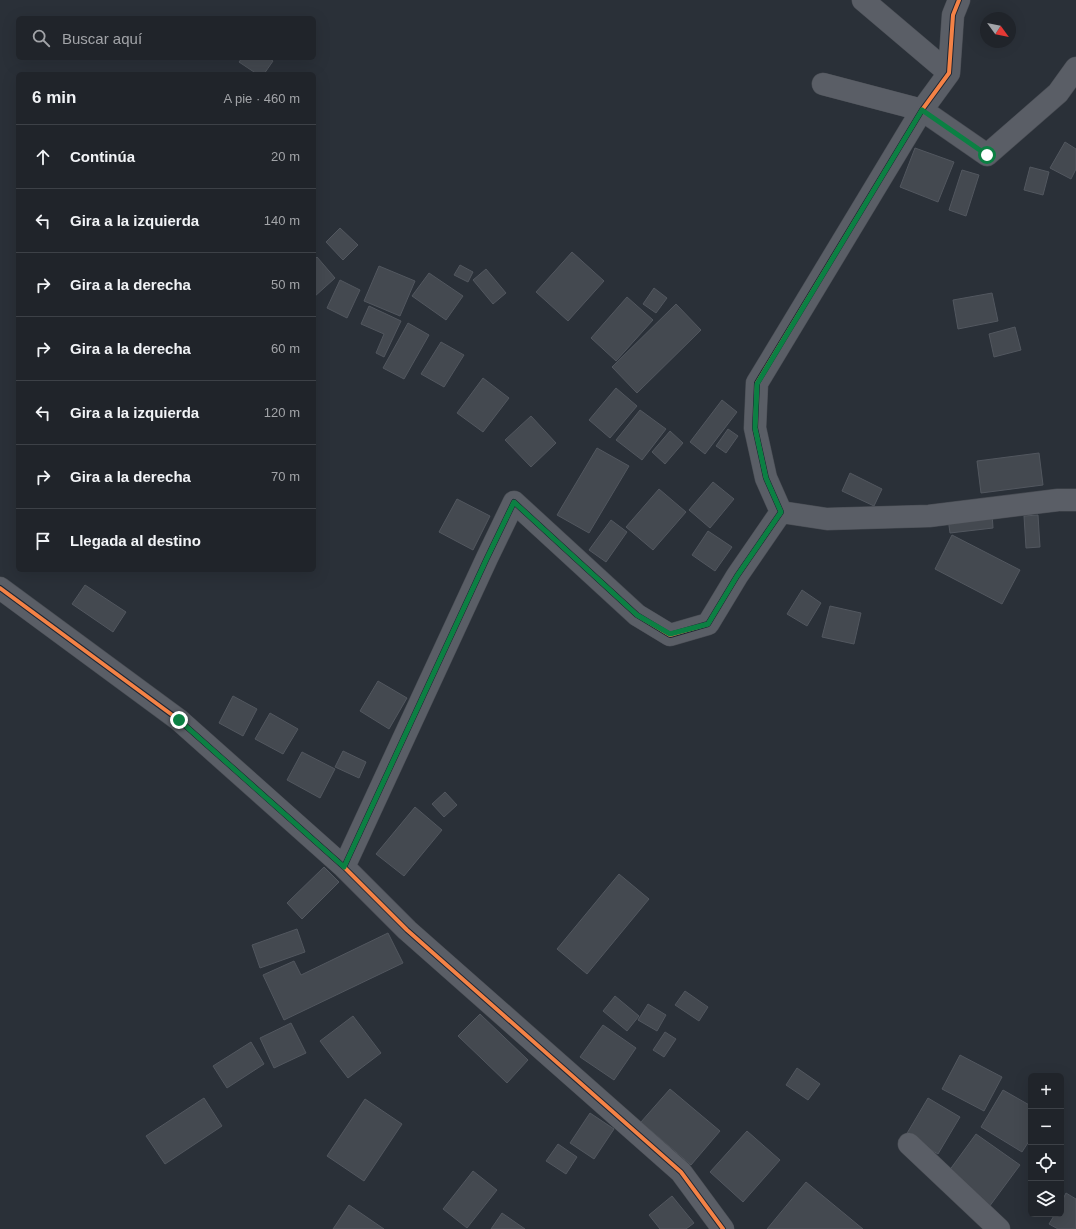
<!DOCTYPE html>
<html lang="es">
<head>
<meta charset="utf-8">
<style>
  :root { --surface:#20242a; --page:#2d3036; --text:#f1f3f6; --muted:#a2a4a8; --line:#3d4147 }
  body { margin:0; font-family:Arial,sans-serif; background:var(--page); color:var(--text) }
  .controls { position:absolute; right:12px; bottom:12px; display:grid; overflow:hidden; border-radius:6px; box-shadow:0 4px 16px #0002 }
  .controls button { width:36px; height:36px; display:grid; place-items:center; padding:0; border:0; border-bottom:1px solid var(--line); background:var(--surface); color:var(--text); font:20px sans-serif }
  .compass { position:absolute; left:980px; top:12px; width:36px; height:36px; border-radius:50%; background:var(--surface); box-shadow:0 4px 16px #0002; rotate:123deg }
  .stop { position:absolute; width:12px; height:12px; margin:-9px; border:3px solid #0b8043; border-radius:50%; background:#fff }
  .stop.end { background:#0b8043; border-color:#fff; box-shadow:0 1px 4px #0008 }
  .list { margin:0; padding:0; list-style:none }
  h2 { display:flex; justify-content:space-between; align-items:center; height:52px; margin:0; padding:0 16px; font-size:17px }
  h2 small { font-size:13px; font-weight:400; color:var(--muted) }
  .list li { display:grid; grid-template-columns:26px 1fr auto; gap:12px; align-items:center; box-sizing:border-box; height:64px; padding:0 16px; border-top:1px solid var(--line) }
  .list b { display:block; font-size:15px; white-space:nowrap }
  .list em { font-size:13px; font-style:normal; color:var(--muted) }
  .icon { flex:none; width:22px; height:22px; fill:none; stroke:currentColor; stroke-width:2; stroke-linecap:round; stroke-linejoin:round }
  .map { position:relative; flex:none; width:1076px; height:1229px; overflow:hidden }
  .search { position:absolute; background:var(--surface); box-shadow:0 4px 16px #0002; left:16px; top:16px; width:300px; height:44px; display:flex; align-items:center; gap:10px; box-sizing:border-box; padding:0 14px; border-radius:6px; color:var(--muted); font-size:15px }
  .panel { position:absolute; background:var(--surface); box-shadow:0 4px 16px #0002; left:16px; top:72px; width:300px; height:500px; border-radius:6px }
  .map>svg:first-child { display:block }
</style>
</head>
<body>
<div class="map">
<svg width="1076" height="1229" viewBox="0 0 1076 1229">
  <rect width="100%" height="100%" fill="#2a3038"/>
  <!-- building -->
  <path fill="#444950" stroke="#52575f" d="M242,58H268L273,61L264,74H257L239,62Z
    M1065,142L1076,149V169L1071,179L1050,168Z
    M915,148L954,162L938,202L900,187Z
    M1030,167L1049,172L1043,195L1024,190Z
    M962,170L979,175L966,216L949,210Z
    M340,228L358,245L343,260L326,242Z
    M572,252L604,281L568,321L536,292Z
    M317,257L335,278L314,297V260Z
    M460,265L473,272L468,282L454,275Z
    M379,266L415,281L400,316L364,301Z
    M486,269L506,293L493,304L473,280Z
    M429,273L463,296L446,320L412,296Z
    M340,280L360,290L347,318L327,308Z
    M654,288L667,298L656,313L643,304Z
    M992,293L998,321L958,329L953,300Z
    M627,297L653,320L616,361L591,338Z
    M676,304L701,330L637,393L612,367Z
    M369,306L401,321L384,357L376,353L384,334L361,324Z
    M408,323L429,335L404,379L383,368Z
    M1015,327L1021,350L994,357L989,334Z
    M441,342L464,355L444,387L421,374Z
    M483,378L509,398L483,432L457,413Z
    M616,388L637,406L610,438L589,420Z
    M722,400L737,412L705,454L690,442Z
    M640,410L666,429L642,460L616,440Z
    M531,416L556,443L531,467L505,440Z
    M728,429L738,436L726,453L716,446Z
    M670,431L683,443L665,464L652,452Z
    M597,448L629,466L589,533L557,515Z
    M1039,453L1043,485L981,493L977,461Z
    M850,473L882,489L874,506L842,491Z
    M713,482L734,499L710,528L689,510Z
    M659,489L686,512L653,550L626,527Z
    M457,499L490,516L473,550L439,532Z
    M992,513L993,528L950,533L948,518Z
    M1038,515L1040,547L1026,548L1024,516Z
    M611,520L627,532L606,562L589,550Z
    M708,531L732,547L715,571L692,555Z
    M952,535L1020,570L1002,604L935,569Z
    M85,585L126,612L113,632L72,604Z
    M802,590L821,603L807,626L787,614Z
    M830,606L861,613L854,644L822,637Z
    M378,681L407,698L389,729L360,711Z
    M233,696L257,709L243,736L219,723Z
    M270,713L298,729L283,754L255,739Z
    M343,751L366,762L359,778L335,767Z
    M302,752L335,769L320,798L287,780Z
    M445,792L457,805L444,817L432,804Z
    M415,807L442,830L404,876L376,854Z
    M324,867L339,882L302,919L287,903Z
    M619,874L649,899L587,974L557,949Z
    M297,929L305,952L260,968L252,945Z
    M388,933L403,963L284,1020L263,975L294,961L301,975Z
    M685,991L708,1007L699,1021L675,1005Z
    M615,996L639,1016L627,1031L603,1011Z
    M648,1004L666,1015L657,1031L638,1020Z
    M480,1014L528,1060L507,1083L458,1036Z
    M353,1016L381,1053L348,1078L320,1041Z
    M291,1023L306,1053L274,1068L260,1038Z
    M603,1025L636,1048L614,1080L580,1057Z
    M665,1032L676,1039L664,1057L653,1050Z
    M251,1042L264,1064L227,1088L213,1066Z
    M960,1055L1002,1077L984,1111L942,1089Z
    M797,1068L820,1084L808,1100L786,1085Z
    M670,1089L720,1131L691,1165L641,1122Z
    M1003,1090L1031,1106V1138L1022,1152L981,1127Z
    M204,1098L222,1126L165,1164L146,1136Z
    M928,1098L960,1117L938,1154L906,1135Z
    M365,1099L402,1124L364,1181L327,1156Z
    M590,1113L614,1129L594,1159L570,1143Z
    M747,1131L780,1160L743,1202L710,1172Z
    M976,1134L1020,1165L989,1207L946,1175Z
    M558,1144L577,1157L566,1174L546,1161Z
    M473,1171L497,1190L467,1228L443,1209Z
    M806,1182L863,1229H767Z
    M1066,1193L1076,1199V1229H1058L1049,1224L1055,1214H1061V1203Z
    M672,1196L694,1223L686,1229H660L649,1215Z
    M349,1205L384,1229H333Z
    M502,1213L525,1229H491Z"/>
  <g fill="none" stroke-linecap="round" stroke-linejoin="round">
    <defs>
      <path id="minor" d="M863,0L949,73
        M823,84L922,110L987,155L1058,93L1076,68
        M781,512L827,519L929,516L1058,500H1076
        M0,588L179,720L344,867L407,930L681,1172L723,1229
        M344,867L487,558L514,502L637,615L670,635L708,624L737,576L781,512L766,478L755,428L757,383L922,110L949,73L953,15L959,0
        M909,1144L999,1229"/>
    </defs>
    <!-- minor casing -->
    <use href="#minor" stroke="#484c53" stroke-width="23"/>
    <!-- minor -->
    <use href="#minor" stroke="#5a5e66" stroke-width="22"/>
    <defs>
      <path id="cycleway" d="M0,588L179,720L344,867L407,930L681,1172L723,1229
        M344,867L487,558L514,502L637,615L670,635L708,624L737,576L781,512L766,478L755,428L757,383L922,110L949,73L953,15L959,0"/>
    </defs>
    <!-- cycleway casing -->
    <use href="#cycleway" stroke="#1d2633" stroke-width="6"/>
    <!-- cycleway -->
    <use href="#cycleway" stroke="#f48246" stroke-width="4"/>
  </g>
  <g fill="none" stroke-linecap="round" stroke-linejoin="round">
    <!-- route -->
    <path stroke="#0b8043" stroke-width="5" d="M179,720L344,867L487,558L514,502L637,615L670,634L708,624L737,576L781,512L766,478L755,428L757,384L922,110L987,155"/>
  </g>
</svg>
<div class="controls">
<button>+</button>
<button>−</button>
<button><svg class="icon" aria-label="locate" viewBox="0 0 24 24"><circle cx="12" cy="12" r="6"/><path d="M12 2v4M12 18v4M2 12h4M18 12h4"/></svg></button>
<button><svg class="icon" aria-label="layers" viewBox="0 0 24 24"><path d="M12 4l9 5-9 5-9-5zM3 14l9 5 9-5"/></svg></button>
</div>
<svg class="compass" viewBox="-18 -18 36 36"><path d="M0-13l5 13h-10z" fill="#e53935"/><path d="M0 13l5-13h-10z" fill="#a2a4a8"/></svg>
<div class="stop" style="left:987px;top:155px"></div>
<div class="stop end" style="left:179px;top:720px"></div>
<div class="search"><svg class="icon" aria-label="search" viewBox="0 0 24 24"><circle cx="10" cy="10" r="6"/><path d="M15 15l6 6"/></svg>Buscar aquí</div>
<section class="panel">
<h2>6 min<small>A pie · 460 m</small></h2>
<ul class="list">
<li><svg class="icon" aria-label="ahead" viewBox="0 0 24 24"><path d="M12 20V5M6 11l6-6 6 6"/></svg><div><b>Continúa</b></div><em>20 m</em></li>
<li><svg class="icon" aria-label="left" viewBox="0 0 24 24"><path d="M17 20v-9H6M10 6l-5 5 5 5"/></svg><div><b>Gira a la izquierda</b></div><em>140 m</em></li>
<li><svg class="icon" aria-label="right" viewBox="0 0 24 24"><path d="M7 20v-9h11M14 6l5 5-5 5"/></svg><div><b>Gira a la derecha</b></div><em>50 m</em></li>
<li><svg class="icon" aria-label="right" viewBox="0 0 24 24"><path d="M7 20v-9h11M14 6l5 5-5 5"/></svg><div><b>Gira a la derecha</b></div><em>60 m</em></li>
<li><svg class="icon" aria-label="left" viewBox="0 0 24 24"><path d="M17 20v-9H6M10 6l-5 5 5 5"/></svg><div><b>Gira a la izquierda</b></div><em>120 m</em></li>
<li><svg class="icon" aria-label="right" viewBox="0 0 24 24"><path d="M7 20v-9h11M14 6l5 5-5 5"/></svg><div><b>Gira a la derecha</b></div><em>70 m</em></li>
<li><svg class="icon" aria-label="arrive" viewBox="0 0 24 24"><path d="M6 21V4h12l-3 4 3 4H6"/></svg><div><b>Llegada al destino</b></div></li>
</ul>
</section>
</div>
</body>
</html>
